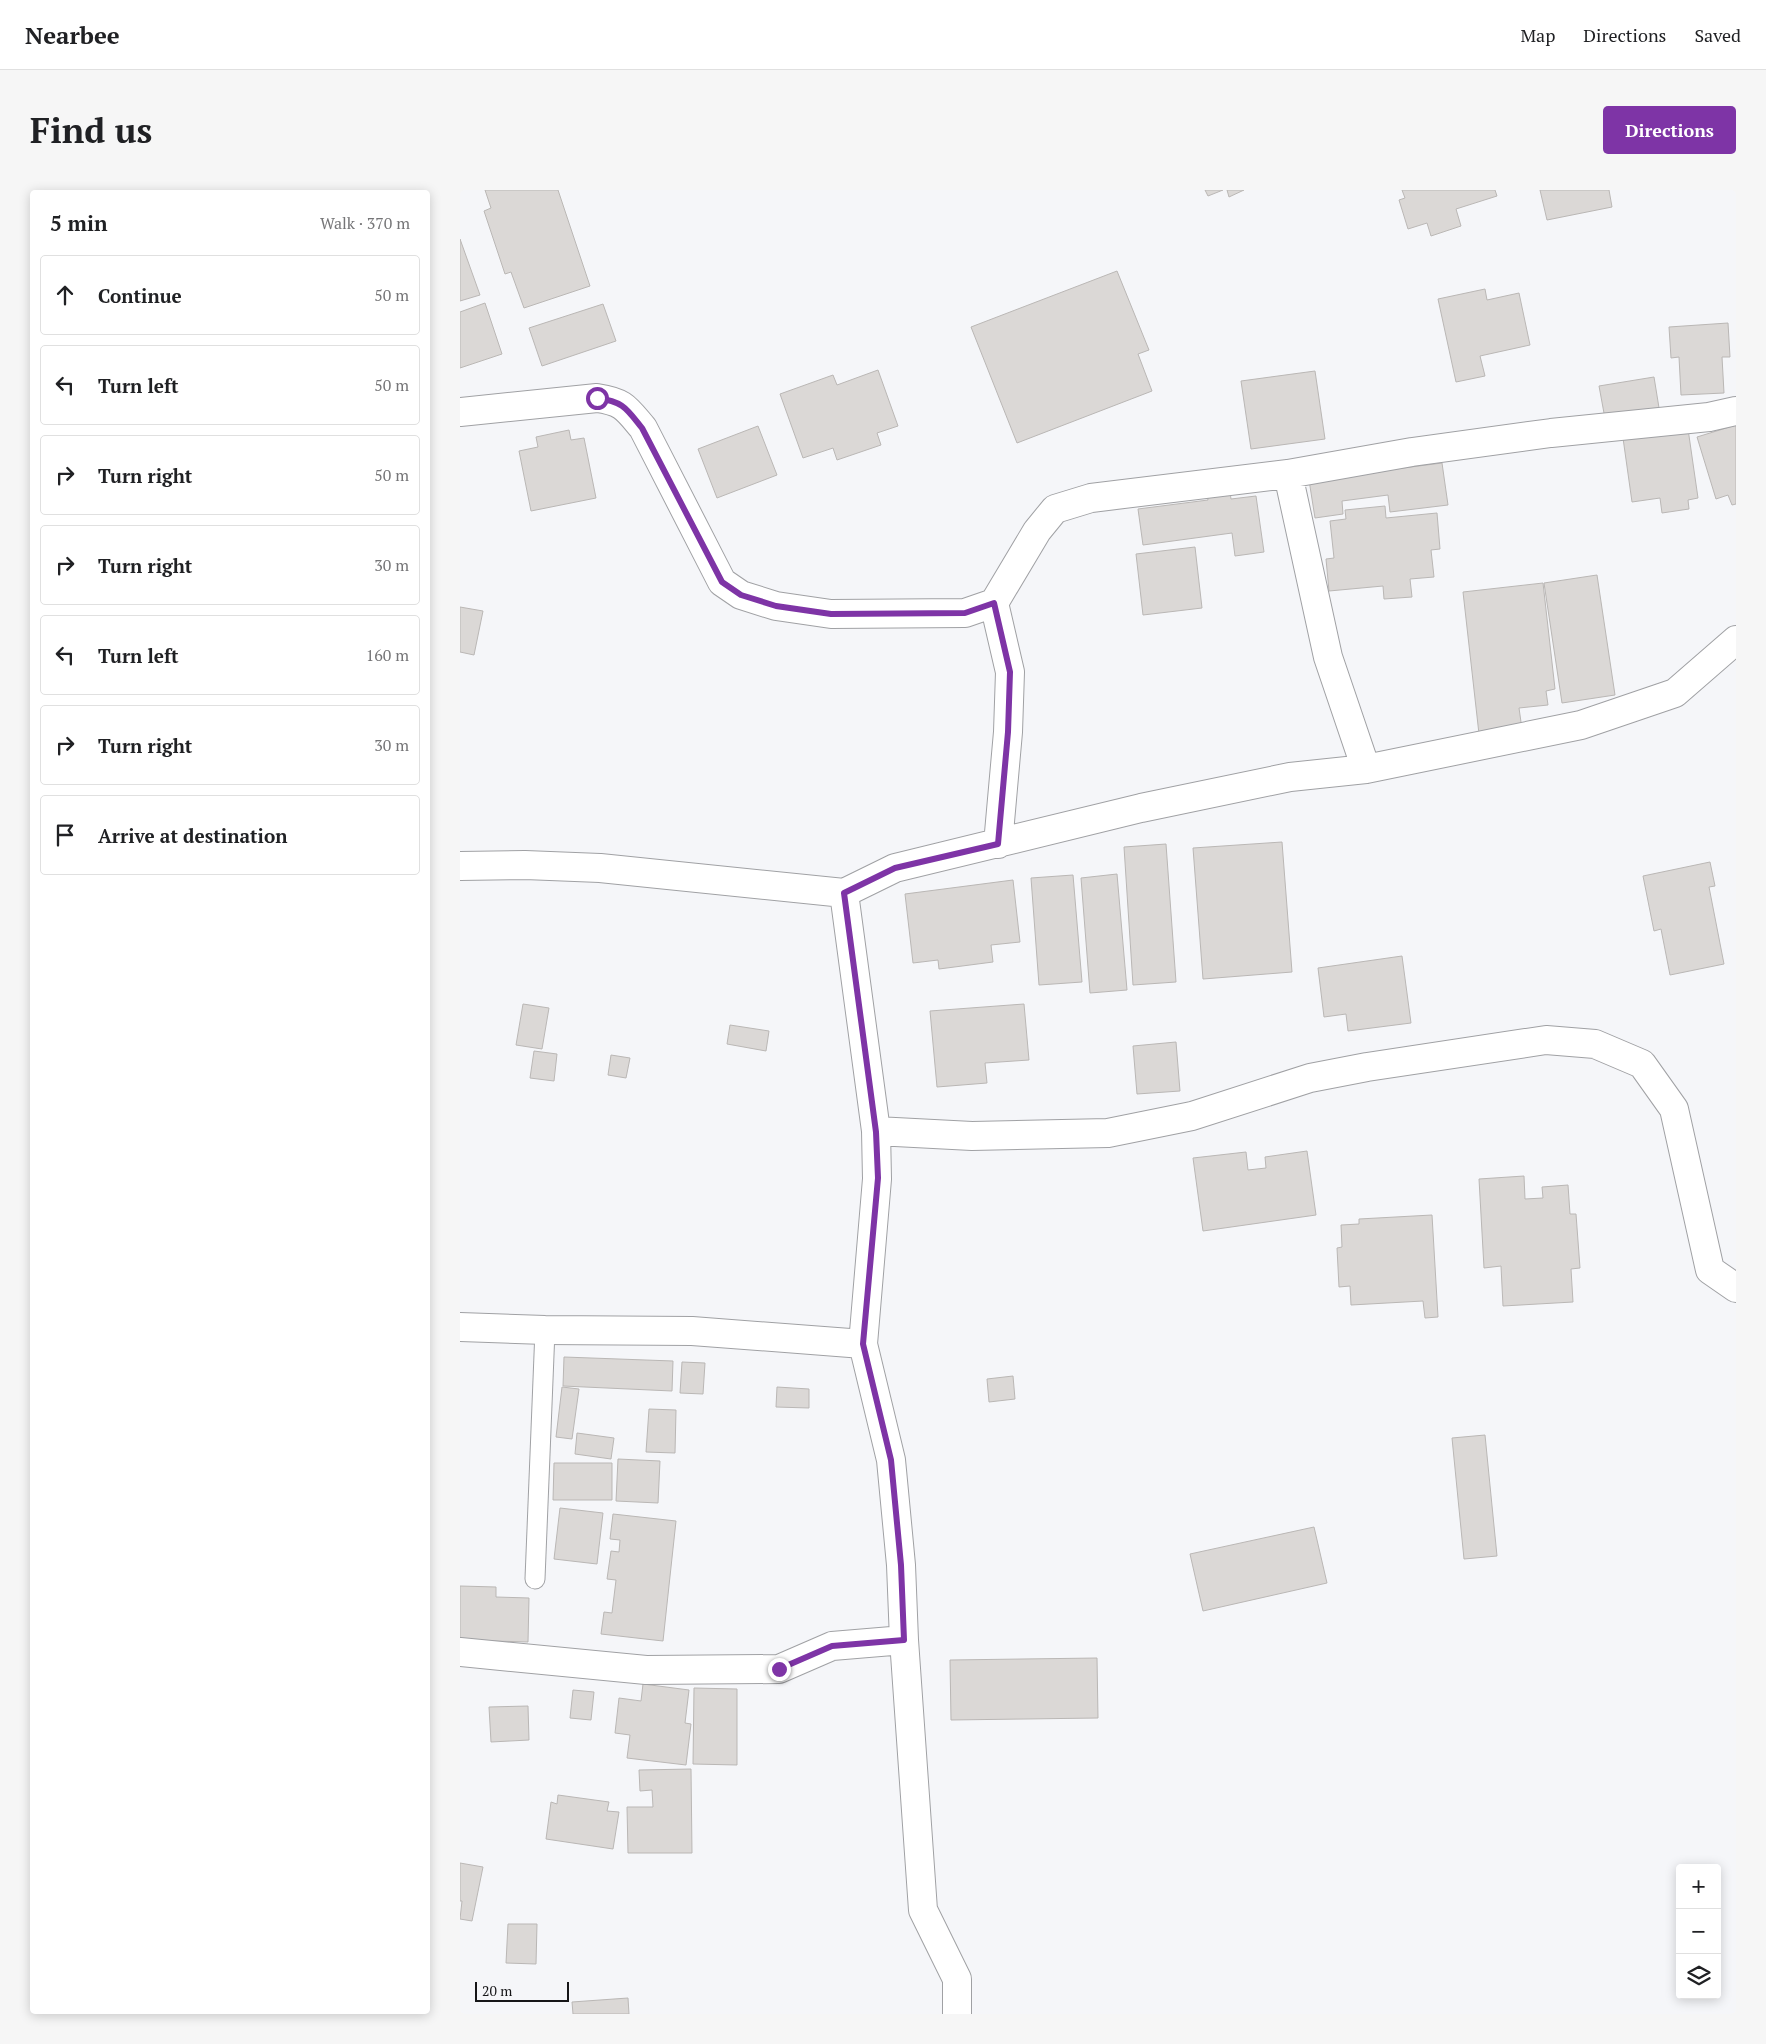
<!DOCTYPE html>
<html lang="en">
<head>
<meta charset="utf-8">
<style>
  :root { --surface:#fff; --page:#f6f6f6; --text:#202124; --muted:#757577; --line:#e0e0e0; --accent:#7e34a6 }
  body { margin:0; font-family:"PT Serif",serif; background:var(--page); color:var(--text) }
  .controls { position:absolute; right:15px; bottom:15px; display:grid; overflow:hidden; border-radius:5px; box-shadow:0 2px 12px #0003 }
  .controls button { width:45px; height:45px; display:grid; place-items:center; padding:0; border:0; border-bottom:1px solid var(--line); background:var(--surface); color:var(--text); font:25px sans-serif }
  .scale { position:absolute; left:15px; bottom:12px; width:94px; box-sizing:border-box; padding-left:5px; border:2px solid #161618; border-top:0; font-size:14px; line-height:18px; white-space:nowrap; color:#161618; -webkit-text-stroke:4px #f5f6f9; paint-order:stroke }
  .stop { position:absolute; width:15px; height:15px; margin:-11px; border:4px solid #7e34a6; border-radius:50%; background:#fff }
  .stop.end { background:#7e34a6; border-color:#fff; box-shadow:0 1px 5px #0008 }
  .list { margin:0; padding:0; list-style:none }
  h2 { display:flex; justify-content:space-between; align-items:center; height:65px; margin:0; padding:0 20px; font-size:21px }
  h2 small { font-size:16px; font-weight:400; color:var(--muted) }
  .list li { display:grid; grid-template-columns:32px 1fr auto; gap:15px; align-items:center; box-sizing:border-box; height:80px; margin:0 10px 10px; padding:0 10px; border:1px solid var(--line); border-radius:5px }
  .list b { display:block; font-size:19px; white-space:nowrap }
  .list em { font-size:16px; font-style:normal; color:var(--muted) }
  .icon { flex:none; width:28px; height:28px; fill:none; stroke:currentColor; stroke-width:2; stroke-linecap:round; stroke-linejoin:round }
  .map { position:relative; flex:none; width:1276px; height:1824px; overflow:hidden; border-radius:5px }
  header { display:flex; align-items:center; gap:30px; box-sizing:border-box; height:70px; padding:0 25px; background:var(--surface); border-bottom:1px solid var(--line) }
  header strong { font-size:24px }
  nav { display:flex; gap:28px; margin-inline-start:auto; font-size:18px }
  .intro { display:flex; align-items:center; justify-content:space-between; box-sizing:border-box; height:120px; padding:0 30px }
  h1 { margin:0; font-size:35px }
  .button { padding:12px 22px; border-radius:5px; background:var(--accent); color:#fff; font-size:18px; font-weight:700 }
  main { display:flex; gap:30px; padding:0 30px }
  aside { flex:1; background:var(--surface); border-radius:5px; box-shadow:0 2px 12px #0003 }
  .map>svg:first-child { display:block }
</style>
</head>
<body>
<header>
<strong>Nearbee</strong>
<nav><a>Map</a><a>Directions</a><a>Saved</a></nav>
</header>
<div class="intro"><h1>Find us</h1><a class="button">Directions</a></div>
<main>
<aside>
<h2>5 min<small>Walk · 370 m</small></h2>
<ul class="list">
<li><svg class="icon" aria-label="ahead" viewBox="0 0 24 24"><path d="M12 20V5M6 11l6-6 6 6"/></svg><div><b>Continue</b></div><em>50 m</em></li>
<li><svg class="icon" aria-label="left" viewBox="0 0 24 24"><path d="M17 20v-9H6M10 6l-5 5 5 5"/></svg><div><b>Turn left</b></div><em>50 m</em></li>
<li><svg class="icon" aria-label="right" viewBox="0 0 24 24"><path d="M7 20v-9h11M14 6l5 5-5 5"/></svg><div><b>Turn right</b></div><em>50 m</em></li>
<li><svg class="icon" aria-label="right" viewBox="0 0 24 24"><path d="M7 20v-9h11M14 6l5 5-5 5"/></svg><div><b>Turn right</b></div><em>30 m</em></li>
<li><svg class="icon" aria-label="left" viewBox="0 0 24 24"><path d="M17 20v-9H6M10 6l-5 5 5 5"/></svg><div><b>Turn left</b></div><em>160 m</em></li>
<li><svg class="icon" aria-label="right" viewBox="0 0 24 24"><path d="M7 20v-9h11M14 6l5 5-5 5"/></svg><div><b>Turn right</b></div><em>30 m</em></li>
<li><svg class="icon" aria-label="arrive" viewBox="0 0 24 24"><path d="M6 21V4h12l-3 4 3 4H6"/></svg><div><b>Arrive at destination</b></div></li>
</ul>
</aside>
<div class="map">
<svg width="1276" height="1824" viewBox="0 0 1276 1824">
  <rect width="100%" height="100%" fill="#f5f6f9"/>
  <!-- building -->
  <path fill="#dbd8d6" stroke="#bab7b5" d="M25,0H98L130,96L64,118L51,82L45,84L24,21L31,18Z
    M745,0H763L748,6Z
    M767,0H784L769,7Z
    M942,0H1035L1037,6L996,19L1001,36L971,46L967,33L948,39L939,10L945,8Z
    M1080,0H1149L1152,17L1087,30Z
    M0,49L20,105L0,111Z
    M657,81L689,160L678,164L692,201L557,253L511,137Z
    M1025,99L1027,110L1059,103L1070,155L1020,166L1025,186L996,192L978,109Z
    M25,113L42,164L0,178V122Z
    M143,114L156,151L82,176L69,138Z
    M1268,133L1270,167H1262L1264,203L1221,205L1219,167L1211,168L1209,137Z
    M418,180L438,236L417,243L421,255L377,270L373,258L343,268L320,204L373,185L377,195Z
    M855,181L865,249L791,259L781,191Z
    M1194,187L1200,224L1146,234L1139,196Z
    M1227,232L1238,308L1228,310L1229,319L1202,323L1200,308L1172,312L1162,241Z
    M1276,235V314L1272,315L1268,305L1256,309L1237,247Z
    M298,236L317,285L257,308L238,259Z
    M109,240L111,250L124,248L136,308L71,321L59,261L78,257L76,247Z
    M982,273L988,315L930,322L928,305L882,311L883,324L855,328L849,290Z
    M769,295L771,309L796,306L804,362L775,366L772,343L683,355L678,319L748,310L746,298Z
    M925,316L926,328L977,323L980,359L971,360L974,387L950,389L952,407L924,409L923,396L869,401L866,369L874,368L870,331L886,329L885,320Z
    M735,357L742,418L683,425L676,364Z
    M1137,385L1155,505L1102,513L1084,393Z
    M1083,393L1095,499L1086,501L1088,515L1059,518L1062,539L1019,544L1003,402Z
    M0,417L23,421L14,465L0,462Z
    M822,652L832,782L743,789L733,658Z
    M706,654L716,792L673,795L664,657Z
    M1250,672L1255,696L1249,697L1264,774L1210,785L1201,739L1194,741L1183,686Z
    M657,684L667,800L630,803L621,688Z
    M613,685L622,792L579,795L571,688Z
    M553,690L560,752L531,755L533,772L479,779L478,770L453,773L445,704Z
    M942,766L951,833L888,841L886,824L864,827L858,778Z
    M63,814L89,818L82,859L56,855Z
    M564,814L569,870L525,873L527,893L477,897L470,821Z
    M270,835L309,841L306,861L267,854Z
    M716,852L720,901L677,904L673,856Z
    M74,861L97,864L94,891L70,888Z
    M151,865L170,868L166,888L148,885Z
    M847,961L856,1025L743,1041L733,968L786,962L788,980L806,978L805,967Z
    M1064,986L1065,1009L1083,1008L1082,997L1108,995L1110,1024H1116L1120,1078L1111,1079L1113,1112L1043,1116L1041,1076L1024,1078L1019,989Z
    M972,1025L978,1127L965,1128L963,1111L891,1115L890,1096L879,1097L877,1058L882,1057L881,1035L899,1034V1029Z
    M104,1167L213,1171L212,1201L103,1196Z
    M222,1172L245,1173L243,1204L220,1203Z
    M553,1186L555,1209L529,1212L527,1189Z
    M102,1197L119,1199L112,1249L96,1247Z
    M317,1197L349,1199V1218L316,1217Z
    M189,1219L216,1220L215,1263L186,1262Z
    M117,1243L154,1248L151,1269L115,1264Z
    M1025,1245L1037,1366L1004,1369L992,1248Z
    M158,1269L200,1271L198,1313L156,1311Z
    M94,1273H152V1310H93Z
    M100,1318L143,1323L137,1374L94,1369Z
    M153,1324L216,1331L203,1451L141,1444L144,1422L152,1423L156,1390L147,1389L151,1361L159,1362L160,1350L150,1349Z
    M854,1337L867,1393L743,1421L730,1364Z
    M0,1396L36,1397V1407L69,1408L68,1452L0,1450Z
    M637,1468L638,1528L491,1530L490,1470Z
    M183,1494L229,1500L225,1533L231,1534L226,1575L167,1568L170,1545L155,1543L159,1508L181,1511Z
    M234,1498L277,1499V1575L233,1574Z
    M113,1500L134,1502L131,1530L110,1528Z
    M68,1516L69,1550L31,1552L29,1517Z
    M231,1579L232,1663H168L167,1617H193L192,1600L180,1601L179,1580Z
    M98,1605L149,1612L147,1621L159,1622L153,1659L86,1649L91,1612L97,1614Z
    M0,1673L23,1677L12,1731L0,1729L2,1711H0Z
    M48,1734H77L76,1774L46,1773Z
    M168,1808L169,1824H113L112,1812Z"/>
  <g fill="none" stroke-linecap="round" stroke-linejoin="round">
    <defs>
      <path id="lane" d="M75,1389L85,1140"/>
      <path id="street" d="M0,222L137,208C164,212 166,218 183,238L262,392L281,405L316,416L371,424L505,423L534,413L577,341L595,319L631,308L828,284L952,262L1091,243L1249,227L1276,221
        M828,284L868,467L906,579
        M534,413L550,482L548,542L538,654
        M0,676L65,675L140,678L384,703L435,678L681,618L830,587L906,579L1121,535L1215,503L1276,450
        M384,703L416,941L417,989L403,1154L431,1270L441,1375L444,1450L463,1720L497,1789V1824
        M416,941L512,946L648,943L732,926L850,888L907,877L1086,850L1135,854L1182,874L1214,919L1250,1080L1276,1098
        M0,1137L85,1140L232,1141L403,1154
        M0,1462L186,1480L319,1479L372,1456L444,1450"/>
    </defs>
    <!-- lane casing -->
    <use href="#lane" stroke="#a0a1a4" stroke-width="21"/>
    <!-- street casing -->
    <use href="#street" stroke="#a0a1a4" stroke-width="30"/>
    <!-- lane -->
    <use href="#lane" stroke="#fff" stroke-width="19"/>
    <!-- street -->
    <use href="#street" stroke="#fff" stroke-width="28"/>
  </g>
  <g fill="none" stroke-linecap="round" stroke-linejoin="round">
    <!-- route -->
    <path stroke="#7e34a6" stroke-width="6" d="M137,208C164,212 166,218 182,238L262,392L281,405L316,416L371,424L505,423L534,413L550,482L548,542L538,654L435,678L384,703L416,942L418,988L403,1154L431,1270L441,1375L444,1450L372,1456L319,1479"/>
  </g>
</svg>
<div class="controls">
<button>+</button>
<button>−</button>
<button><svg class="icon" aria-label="layers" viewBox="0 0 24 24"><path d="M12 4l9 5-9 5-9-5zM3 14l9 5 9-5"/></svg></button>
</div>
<div class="scale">20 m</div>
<div class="stop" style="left:137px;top:208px"></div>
<div class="stop end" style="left:319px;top:1479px"></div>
</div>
</main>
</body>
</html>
